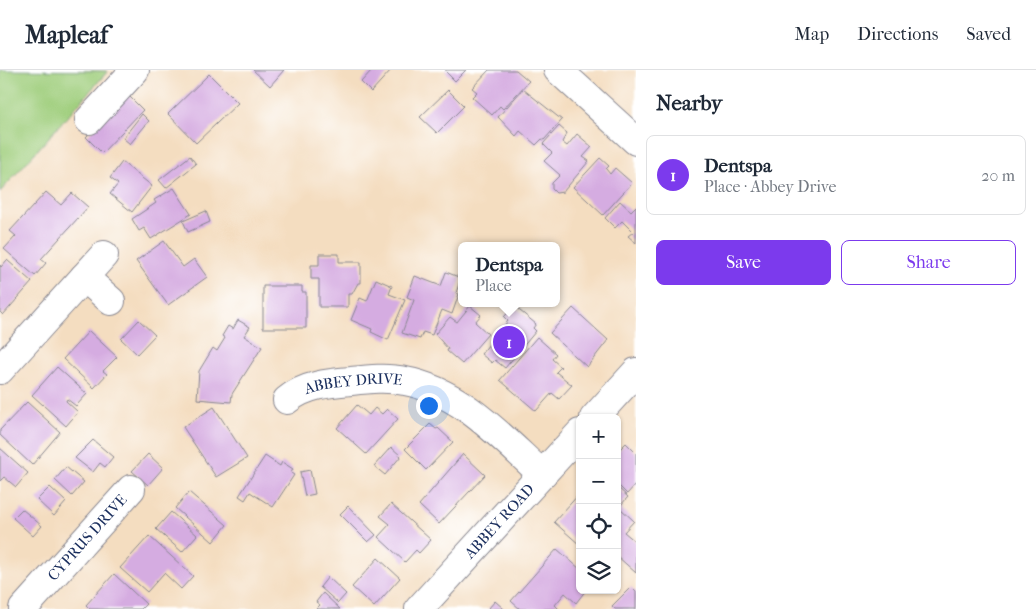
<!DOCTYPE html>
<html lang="en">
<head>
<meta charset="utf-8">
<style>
  :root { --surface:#fff; --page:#f2f2f3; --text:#1f2937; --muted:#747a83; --line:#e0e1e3; --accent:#7c3aed }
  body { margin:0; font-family:"IM FELL French Canon",serif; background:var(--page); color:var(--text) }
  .controls { position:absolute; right:15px; bottom:15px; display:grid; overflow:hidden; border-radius:8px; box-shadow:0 1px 4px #0004 }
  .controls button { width:45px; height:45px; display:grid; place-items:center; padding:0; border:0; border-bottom:1px solid var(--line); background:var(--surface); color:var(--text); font:25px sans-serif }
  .you { position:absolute; left:428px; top:335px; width:18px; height:18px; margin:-12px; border:4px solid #fff; border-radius:50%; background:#1a73e8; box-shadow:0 0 0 8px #1a73e833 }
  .badge { display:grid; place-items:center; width:32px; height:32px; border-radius:50%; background:var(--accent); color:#fff; font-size:16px; font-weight:700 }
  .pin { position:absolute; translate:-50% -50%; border:2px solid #fff; box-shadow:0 1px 5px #0006 }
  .popup { position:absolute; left:458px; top:172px; width:102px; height:65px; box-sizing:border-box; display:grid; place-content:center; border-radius:8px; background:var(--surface); filter:drop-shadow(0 1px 4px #0005); font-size:16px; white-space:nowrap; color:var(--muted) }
  .popup b { font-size:19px; color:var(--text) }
  .popup::after { content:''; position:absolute; left:50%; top:100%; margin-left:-10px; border:10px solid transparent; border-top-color:var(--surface) }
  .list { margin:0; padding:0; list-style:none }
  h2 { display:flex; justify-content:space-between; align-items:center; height:65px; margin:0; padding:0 20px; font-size:21px }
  h2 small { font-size:16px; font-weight:400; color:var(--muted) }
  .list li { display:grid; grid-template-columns:32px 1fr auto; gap:15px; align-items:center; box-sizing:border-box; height:80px; margin:0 10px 10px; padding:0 10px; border:1px solid var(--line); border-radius:8px }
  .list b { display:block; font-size:19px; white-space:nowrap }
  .list p { margin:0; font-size:16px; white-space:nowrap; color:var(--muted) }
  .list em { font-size:16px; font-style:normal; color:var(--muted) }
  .actions { display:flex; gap:10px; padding:15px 20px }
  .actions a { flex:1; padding:11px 0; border:1px solid var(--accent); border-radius:8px; text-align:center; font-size:18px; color:var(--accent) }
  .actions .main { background:var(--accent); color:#fff }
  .icon { flex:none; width:28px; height:28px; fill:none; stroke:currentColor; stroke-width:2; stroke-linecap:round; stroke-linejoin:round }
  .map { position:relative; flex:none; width:636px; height:539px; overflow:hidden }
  header { display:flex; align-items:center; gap:30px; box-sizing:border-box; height:70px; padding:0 25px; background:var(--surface); border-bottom:1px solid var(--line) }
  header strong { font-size:24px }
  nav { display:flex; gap:28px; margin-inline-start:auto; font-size:18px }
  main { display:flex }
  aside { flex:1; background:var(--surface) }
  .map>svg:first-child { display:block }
</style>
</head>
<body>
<header>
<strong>Mapleaf</strong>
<nav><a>Map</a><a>Directions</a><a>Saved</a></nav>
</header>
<main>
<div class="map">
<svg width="636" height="539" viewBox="0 0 636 539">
  <rect width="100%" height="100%" fill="#fff"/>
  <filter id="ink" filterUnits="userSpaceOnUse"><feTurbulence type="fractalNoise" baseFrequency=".02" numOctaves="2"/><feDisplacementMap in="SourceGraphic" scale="10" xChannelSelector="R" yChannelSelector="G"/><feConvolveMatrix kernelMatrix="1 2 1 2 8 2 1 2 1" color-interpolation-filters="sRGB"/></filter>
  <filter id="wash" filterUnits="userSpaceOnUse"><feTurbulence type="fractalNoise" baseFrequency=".0096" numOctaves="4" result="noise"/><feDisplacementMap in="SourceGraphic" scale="20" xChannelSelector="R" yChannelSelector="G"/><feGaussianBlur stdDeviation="1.12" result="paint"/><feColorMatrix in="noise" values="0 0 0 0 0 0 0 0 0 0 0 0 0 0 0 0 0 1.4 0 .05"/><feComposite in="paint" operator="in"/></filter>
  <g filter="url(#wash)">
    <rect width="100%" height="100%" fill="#f4ddc0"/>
    <!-- green -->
    <path fill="#9fce7c" stroke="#5d7e6d" d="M0,0L108,1L0,122Z"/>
    <g id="blocks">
      <!-- building -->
      <path fill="#d5ace1" d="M253,0H284L270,16Z
        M372,0H391L371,22L361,12Z
        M447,0H466L455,11L445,1Z
        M489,0H516L529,11L503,39L500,36L492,45L472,27L477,22L472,18Z
        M209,4L238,33L196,73L168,44Z
        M523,19L562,50L544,70L542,69L536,75L520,61L516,66L498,47Z
        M448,20L464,36L437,63L420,47Z
        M127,24L143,40L102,83L86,67Z
        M142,44L149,51L130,74L123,68Z
        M559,56L567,63L562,72L567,76L577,64L592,77L583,87L589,91L563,122L556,123L552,119V113L560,105L544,91L552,83L543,74Z
        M190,86L196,94L166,118L159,110Z
        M600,88L609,96L606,99L610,104L615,98L632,113L603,145L573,117Z
        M122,92L152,116L132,142L110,124L118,114L110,108Z
        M174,118L191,144L151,169L144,158L139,161L132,149L156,133L154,130Z
        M46,122L61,135L72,123L88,137L41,189L46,193L35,206L4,179L16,166L10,161Z
        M620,131L631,141L636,136V173L628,166L633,162L622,151L615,158L605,148Z
        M206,141L210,152L188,162L183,151Z
        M164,171L183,197L194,189L207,207L168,235L136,191Z
        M319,184H339V192H361V213H358L352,224H348V237H319V209H311V195H319Z
        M7,190L32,212L3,245L0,242V195L1,197Z
        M446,202L461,208L456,223L459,224L452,244L442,240L432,265L423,262L420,269L402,263L414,230L407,227L415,206L441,216Z
        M376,209L392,216L389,224L405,230L388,270L371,262L372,259L351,250L360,228L367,231Z
        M263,216H302V222H306V258H263Z
        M470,236L481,245L475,252L488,264L462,294L447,281L448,279L435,264L450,247L457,252Z
        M514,236L536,254L533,258L536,261L505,298L495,290L492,293L481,284L508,251L504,247Z
        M573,238L608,270L587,297L550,263Z
        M139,250L155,265L137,284L121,269Z
        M238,250L250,257L244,266L262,277L232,324L231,332L197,329L199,301L213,278L217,281L225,268L222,266L228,256L233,259Z
        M89,261L117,287L103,301L107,304L94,318L63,289Z
        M537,267L556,284L552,289L561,297L556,302L572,315L559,329L552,323L536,341L500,310Z
        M57,297L87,324L76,336L67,329L66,331L78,342L66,356L32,325Z
        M27,332L60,362L32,395L0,365V360Z
        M357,335L369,345L375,338L382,344L387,339L398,349L366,384L337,358Z
        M214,337L247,388L216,407L183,357Z
        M430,354L436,359L438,358L453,372L426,400L405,379Z
        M93,370L113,387L105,397L100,393L93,402L75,388Z
        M626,373L636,383V414L627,424L617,414V382Z
        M391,377L401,386L385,405L374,396Z
        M0,378L28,403L16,417L4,407L0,411Z
        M148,384L163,398L148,415L132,401Z
        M463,384L485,405L439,454L419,435Z
        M265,386L280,396L282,392L293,399L291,403L294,405L273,437L250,422L245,430L239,426Z
        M66,397L84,412L72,426L55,410Z
        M310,400L315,424L305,426L300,402Z
        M50,417L66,432L54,446L37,430Z
        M617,417L628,427L619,437L634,451L624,462L636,472V503L617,486Z
        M189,422L227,455L213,472L175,438Z
        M580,423V475L554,452Z
        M391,434L431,470L419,483L416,480L405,492L378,467L390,454L380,446Z
        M348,436L376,465L368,472L340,444Z
        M22,439L42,456L33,466L13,448Z
        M171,442L197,465L182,482L156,459Z
        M149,466L193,506L181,519L164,503L147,522L120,498Z
        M557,479L580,499V520H586L576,533L565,523L555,535L559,539H520L511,531Z
        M378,488L400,508L374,537L352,517Z
        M114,504L146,534L141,539H90L86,535Z
        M328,507L346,524L338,533L320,517Z
        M631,517L636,522V539H615L612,536Z
        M323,523L340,539H316L320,535L316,532Z
        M495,531L504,539H488Z"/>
    </g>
  </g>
  <g filter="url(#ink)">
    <use href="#blocks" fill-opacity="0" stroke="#88868f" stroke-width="1"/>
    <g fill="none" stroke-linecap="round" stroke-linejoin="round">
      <defs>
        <g id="minor">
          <path d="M558,0L636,71"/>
          <path d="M89,50L135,0"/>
          <path d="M84,207L111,231"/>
          <path d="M0,300L104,185"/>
          <path id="s1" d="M287,330C305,315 328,313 351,311C369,309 387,307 405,311C461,321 502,368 542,404"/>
          <path d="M594,348L636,302"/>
          <path id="s2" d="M23,539L131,419"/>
          <path id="s3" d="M419,539L580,363"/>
        </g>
      </defs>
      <!-- minor casing -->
      <use href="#minor" stroke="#88868f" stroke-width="30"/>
      <!-- minor -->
      <use href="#minor" stroke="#fff" stroke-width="28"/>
    </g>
  </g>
  <g text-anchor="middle" stroke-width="4.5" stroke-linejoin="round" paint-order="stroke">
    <!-- street labels -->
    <g font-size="15" fill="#1b2f5e" stroke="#fff">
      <text dy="5" stroke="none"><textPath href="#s1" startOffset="70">ABBEY DRIVE</textPath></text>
      <text dy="5" stroke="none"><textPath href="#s3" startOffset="119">ABBEY ROAD</textPath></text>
      <text dy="5" stroke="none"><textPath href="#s2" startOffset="96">CYPRUS DRIVE</textPath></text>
    </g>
  </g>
</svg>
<div class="controls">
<button>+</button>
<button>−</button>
<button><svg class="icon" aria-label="locate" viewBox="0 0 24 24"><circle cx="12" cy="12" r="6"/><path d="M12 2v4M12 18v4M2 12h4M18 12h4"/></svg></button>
<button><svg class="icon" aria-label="layers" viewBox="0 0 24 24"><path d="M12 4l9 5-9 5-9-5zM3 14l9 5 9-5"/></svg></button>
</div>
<div class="you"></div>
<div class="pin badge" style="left:509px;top:272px">1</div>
<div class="popup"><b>Dentspa</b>Place</div>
</div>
<aside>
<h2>Nearby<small></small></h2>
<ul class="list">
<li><span class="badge">1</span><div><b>Dentspa</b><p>Place · Abbey Drive</p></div><em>20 m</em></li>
</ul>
<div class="actions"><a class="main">Save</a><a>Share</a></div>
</aside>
</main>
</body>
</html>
